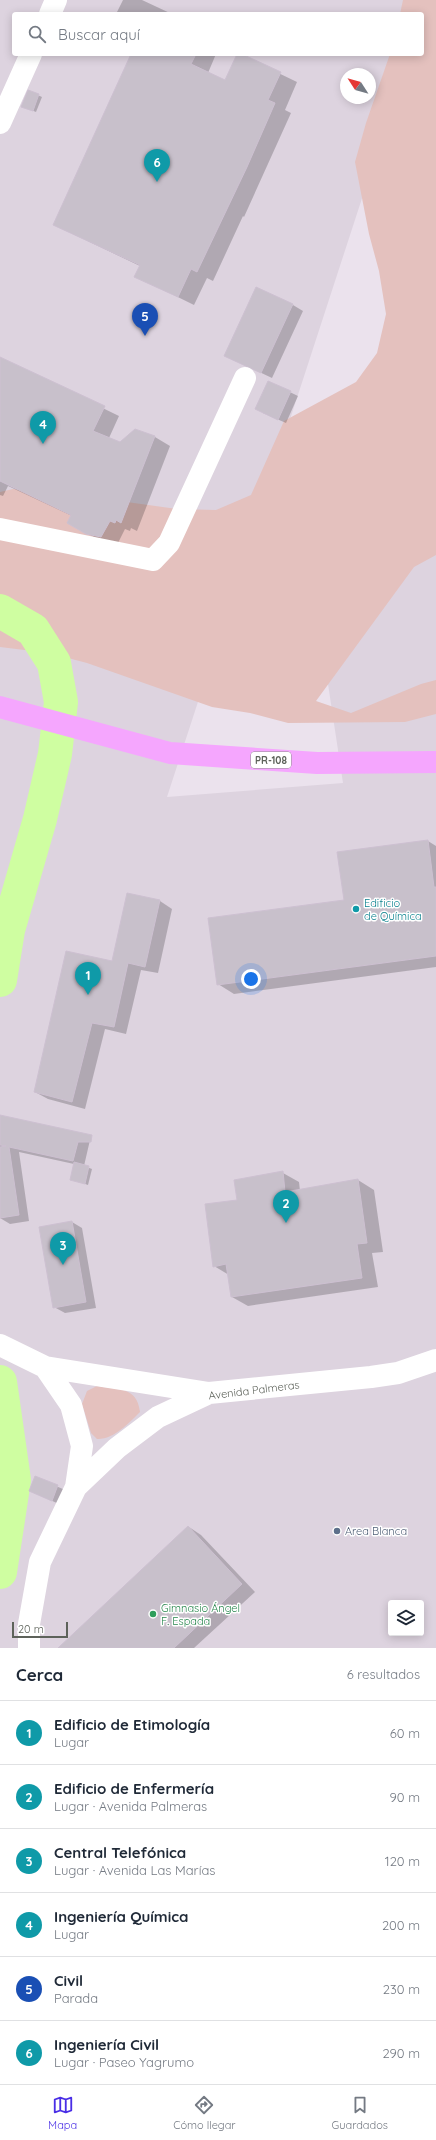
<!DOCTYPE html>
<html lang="es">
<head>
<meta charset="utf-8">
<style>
  :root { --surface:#fff; --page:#f2f2f3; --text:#1f2937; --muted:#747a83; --line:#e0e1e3; --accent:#492ee6 }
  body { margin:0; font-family:Quicksand,sans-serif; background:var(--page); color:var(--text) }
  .controls { position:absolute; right:12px; bottom:12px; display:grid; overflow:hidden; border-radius:4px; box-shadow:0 2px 10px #0003 }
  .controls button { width:36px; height:36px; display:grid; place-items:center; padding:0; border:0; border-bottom:1px solid var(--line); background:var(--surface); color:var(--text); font:20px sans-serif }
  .compass { position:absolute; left:340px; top:68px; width:36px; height:36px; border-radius:50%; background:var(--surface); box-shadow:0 2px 10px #0003; rotate:306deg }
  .scale { position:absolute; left:12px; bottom:10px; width:56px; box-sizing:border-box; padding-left:4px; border:2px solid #5d625a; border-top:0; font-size:11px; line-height:14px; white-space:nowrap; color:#5d625a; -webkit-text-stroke:3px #fff; paint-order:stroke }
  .you { position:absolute; left:251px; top:979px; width:14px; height:14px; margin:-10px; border:3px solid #fff; border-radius:50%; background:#1a73e8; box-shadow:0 0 0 6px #1a73e833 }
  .badge { display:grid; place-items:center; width:26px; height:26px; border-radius:50%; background:var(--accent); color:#fff; font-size:13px; font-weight:700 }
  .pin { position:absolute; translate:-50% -33px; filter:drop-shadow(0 1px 2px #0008) }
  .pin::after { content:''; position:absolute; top:21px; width:14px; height:12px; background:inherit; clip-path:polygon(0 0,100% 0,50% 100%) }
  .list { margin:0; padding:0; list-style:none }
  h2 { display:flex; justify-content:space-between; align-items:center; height:52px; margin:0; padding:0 16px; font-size:17px }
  h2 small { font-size:13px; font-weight:400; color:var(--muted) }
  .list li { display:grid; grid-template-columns:26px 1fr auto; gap:12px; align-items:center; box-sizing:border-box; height:64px; padding:0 16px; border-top:1px solid var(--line) }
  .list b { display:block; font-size:15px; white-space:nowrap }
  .list p { margin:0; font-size:13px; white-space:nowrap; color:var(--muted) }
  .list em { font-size:13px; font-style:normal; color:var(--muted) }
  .icon { flex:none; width:22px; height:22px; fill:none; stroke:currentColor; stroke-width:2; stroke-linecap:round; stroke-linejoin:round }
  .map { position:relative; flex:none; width:436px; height:1648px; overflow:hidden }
  .search { position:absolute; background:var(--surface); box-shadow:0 2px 10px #0003; left:12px; right:12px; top:12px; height:44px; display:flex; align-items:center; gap:10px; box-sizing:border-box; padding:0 14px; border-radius:4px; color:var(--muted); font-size:15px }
  .sheet { height:436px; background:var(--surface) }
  nav { display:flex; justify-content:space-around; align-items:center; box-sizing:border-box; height:56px; border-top:1px solid var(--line); background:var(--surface); font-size:11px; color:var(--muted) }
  nav a { display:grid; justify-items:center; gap:2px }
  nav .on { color:var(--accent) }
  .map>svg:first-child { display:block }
</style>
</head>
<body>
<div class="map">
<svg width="436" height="1648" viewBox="0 0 436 1648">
  <rect width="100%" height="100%" fill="#ebe2ed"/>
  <!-- education -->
  <path fill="#ddd3df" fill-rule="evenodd" d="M0,0H427L422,14H14V54H409L167,797L343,783L313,585L436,553V1648H0ZM346,74H370V98H346ZM391,1603H421V1633H391Z"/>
  <!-- green -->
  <path fill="#e4c1be" d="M403,0H436V555L414,567L316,701L351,713L421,684L436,680V714L405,722L288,723L250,713L212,707L87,663L49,653L0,647V492L13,489L98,498L177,509L216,510L251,495L284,421L356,382L377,353L386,314L379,271L369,234L355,162L366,123L390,54H422V14H400Z
    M97,1386C118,1390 137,1386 140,1412C129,1423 113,1440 97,1439L91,1433L82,1404L87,1391Z"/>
  <!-- shadow -->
  <path fill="#0003" d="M123,0H142L172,14H116Z
    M133,54H216L208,73L226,81L239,54L297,82L285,110L291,113L244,217L243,216L213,281L207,278L194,305L135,276L140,266L54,225Z
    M29,91L42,97L36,112L26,108Z
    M293,305L303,311L272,378L225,356Z
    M0,358L119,416L109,438L120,443L135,430L155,437L170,446L137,531L131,528L130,531L125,529L117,545L103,542L83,531L72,516L8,486L3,496L0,495Z
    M269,382L298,396L286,423L263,413Z
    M428,841L436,846V967L234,994L218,984L345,901L338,853Z
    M160,901L172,909L158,973L141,970L126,1034L105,1029L85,1109L48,1099L35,1092Z
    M0,1116L90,1140L84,1166L92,1169L88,1185L71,1179L74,1164L19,1152L29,1221L10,1224L0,1218Z
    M283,1173L299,1182L300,1191L358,1180L374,1190L383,1252L372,1253L378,1287L248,1306L232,1297L229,1275L214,1266L238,1201Z
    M72,1222L82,1228L96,1308L65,1313L54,1307Z
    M36,1477L65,1490L59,1504L30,1491Z
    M189,1527L201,1535L255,1592L194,1648H68Z"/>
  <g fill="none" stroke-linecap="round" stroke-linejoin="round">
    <!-- river -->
    <path stroke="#cffea1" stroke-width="34" d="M0,611L33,630L54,663L61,702L55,754L40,819L8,930L0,980
      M0,1382L14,1480L0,1572"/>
  </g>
  <!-- building -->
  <path fill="#c8c0cb" stroke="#cdc0d1" d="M131,54H196L191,64L225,80L237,54H242L281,72L268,100L275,103L247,167L197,272L191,269L178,297L134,277L140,265L53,225Z
    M28,90L39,94L33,111L21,107Z
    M256,287L293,304L261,373L224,356Z
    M0,357L105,406L93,431L120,442L135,429L155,436L121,523L116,520L115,523L110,521L101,537L86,534L67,523L71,515L0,481Z
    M268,381L291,391L278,420L255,409Z
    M428,840L434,887H436V956L217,985L208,918L344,900L337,852Z
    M127,893L160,900L145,967L128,963L114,1027L92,1023L72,1102L34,1092L66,951L112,961Z
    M0,1115L92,1135L91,1142H78L73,1161L9,1147L19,1215L0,1218V1147L6,1146L0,1145Z
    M74,1162L89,1166L85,1184L70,1180Z
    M283,1171L285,1192L358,1179L367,1243L357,1244L362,1278L231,1297L226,1264L213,1267L205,1204L237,1200L234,1180Z
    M72,1221L86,1302L53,1308L39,1227Z
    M35,1476L58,1485L52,1501L29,1491Z
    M188,1526L242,1584L174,1648H58Z"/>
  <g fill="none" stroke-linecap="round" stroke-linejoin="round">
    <!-- minor -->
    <path stroke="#fff" stroke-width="22" d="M50,14L56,0
      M0,123L31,54
      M0,529L153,560L169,543L245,378
      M0,1345L45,1367L209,1393
      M45,1367L71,1405L82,1446L76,1487
      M29,1648V1624L40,1562L76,1487L117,1448L158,1417L209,1393L371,1377L398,1373L436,1360"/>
    <!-- primary -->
    <path stroke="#f5a6fe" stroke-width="22" d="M0,707L170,753L317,763L436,762"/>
  </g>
  <!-- markers -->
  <circle fill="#0f9aa8" stroke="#fff" stroke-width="1.5" cx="356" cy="909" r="4"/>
  <circle fill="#5c6f8a" stroke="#fff" stroke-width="1.5" cx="337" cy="1531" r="4"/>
  <circle fill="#2e9e5b" stroke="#fff" stroke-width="1.5" cx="153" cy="1614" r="4"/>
  <g text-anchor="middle" stroke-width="3" stroke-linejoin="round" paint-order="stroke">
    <!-- shield labels -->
    <rect fill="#fff" stroke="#8e918c" stroke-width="1" x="251" y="752" width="40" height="16" rx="3"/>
    <g font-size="10" font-weight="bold" fill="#5d625a">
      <text x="271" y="764">PR-108</text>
    </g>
    <!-- culture labels -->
    <g font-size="11" fill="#0d838f" stroke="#fff" text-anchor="start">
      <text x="364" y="907">Edificio<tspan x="364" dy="13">de Química</tspan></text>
    </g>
    <!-- street labels -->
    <g font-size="11" fill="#5d625a" stroke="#fff">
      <text transform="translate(254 1390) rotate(-7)" y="4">Avenida Palmeras</text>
    </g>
    <!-- service labels -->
    <g font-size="11" fill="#4e5e75" stroke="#fff" text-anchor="start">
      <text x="345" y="1535">Area Blanca</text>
    </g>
    <!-- leisure labels -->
    <g font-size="11" fill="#27864d" stroke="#fff" text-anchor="start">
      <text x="161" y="1612">Gimnasio Ángel<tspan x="161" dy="13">F. Espada</tspan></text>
    </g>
  </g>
</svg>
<div class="controls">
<button><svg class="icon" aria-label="layers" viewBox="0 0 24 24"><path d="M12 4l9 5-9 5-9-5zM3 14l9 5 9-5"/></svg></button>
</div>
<svg class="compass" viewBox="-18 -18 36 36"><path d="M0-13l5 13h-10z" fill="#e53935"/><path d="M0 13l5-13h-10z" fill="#747a83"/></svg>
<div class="scale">20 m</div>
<div class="you"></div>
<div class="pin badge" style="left:88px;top:995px;background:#0f9aa8">1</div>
<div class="pin badge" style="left:286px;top:1223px;background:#0f9aa8">2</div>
<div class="pin badge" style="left:63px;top:1265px;background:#0f9aa8">3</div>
<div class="pin badge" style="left:43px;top:444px;background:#0f9aa8">4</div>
<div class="pin badge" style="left:145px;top:336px;background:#1a4fb4">5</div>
<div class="pin badge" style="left:157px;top:182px;background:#0f9aa8">6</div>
<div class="search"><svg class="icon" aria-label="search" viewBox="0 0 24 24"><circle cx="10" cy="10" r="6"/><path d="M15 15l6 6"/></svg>Buscar aquí</div>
</div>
<section class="sheet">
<h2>Cerca<small>6 resultados</small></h2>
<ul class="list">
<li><span class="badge" style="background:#0f9aa8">1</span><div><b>Edificio de Etimología</b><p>Lugar</p></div><em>60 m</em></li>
<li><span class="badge" style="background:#0f9aa8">2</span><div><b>Edificio de Enfermería</b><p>Lugar · Avenida Palmeras</p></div><em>90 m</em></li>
<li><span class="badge" style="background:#0f9aa8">3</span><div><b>Central Telefónica</b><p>Lugar · Avenida Las Marías</p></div><em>120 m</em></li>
<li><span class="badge" style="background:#0f9aa8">4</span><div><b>Ingeniería Química</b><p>Lugar</p></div><em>200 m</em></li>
<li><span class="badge" style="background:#1a4fb4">5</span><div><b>Civil</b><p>Parada</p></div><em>230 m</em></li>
<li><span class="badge" style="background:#0f9aa8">6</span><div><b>Ingeniería Civil</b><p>Lugar · Paseo Yagrumo</p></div><em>290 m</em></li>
</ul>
</section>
<nav>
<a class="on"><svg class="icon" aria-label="map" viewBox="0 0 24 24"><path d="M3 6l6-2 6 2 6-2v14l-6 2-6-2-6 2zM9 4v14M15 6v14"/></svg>Mapa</a>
<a><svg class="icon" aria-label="directions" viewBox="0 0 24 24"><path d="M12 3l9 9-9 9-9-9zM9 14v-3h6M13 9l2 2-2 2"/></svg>Cómo llegar</a>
<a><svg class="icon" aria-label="saved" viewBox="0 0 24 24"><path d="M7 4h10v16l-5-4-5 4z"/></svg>Guardados</a>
</nav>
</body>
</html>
